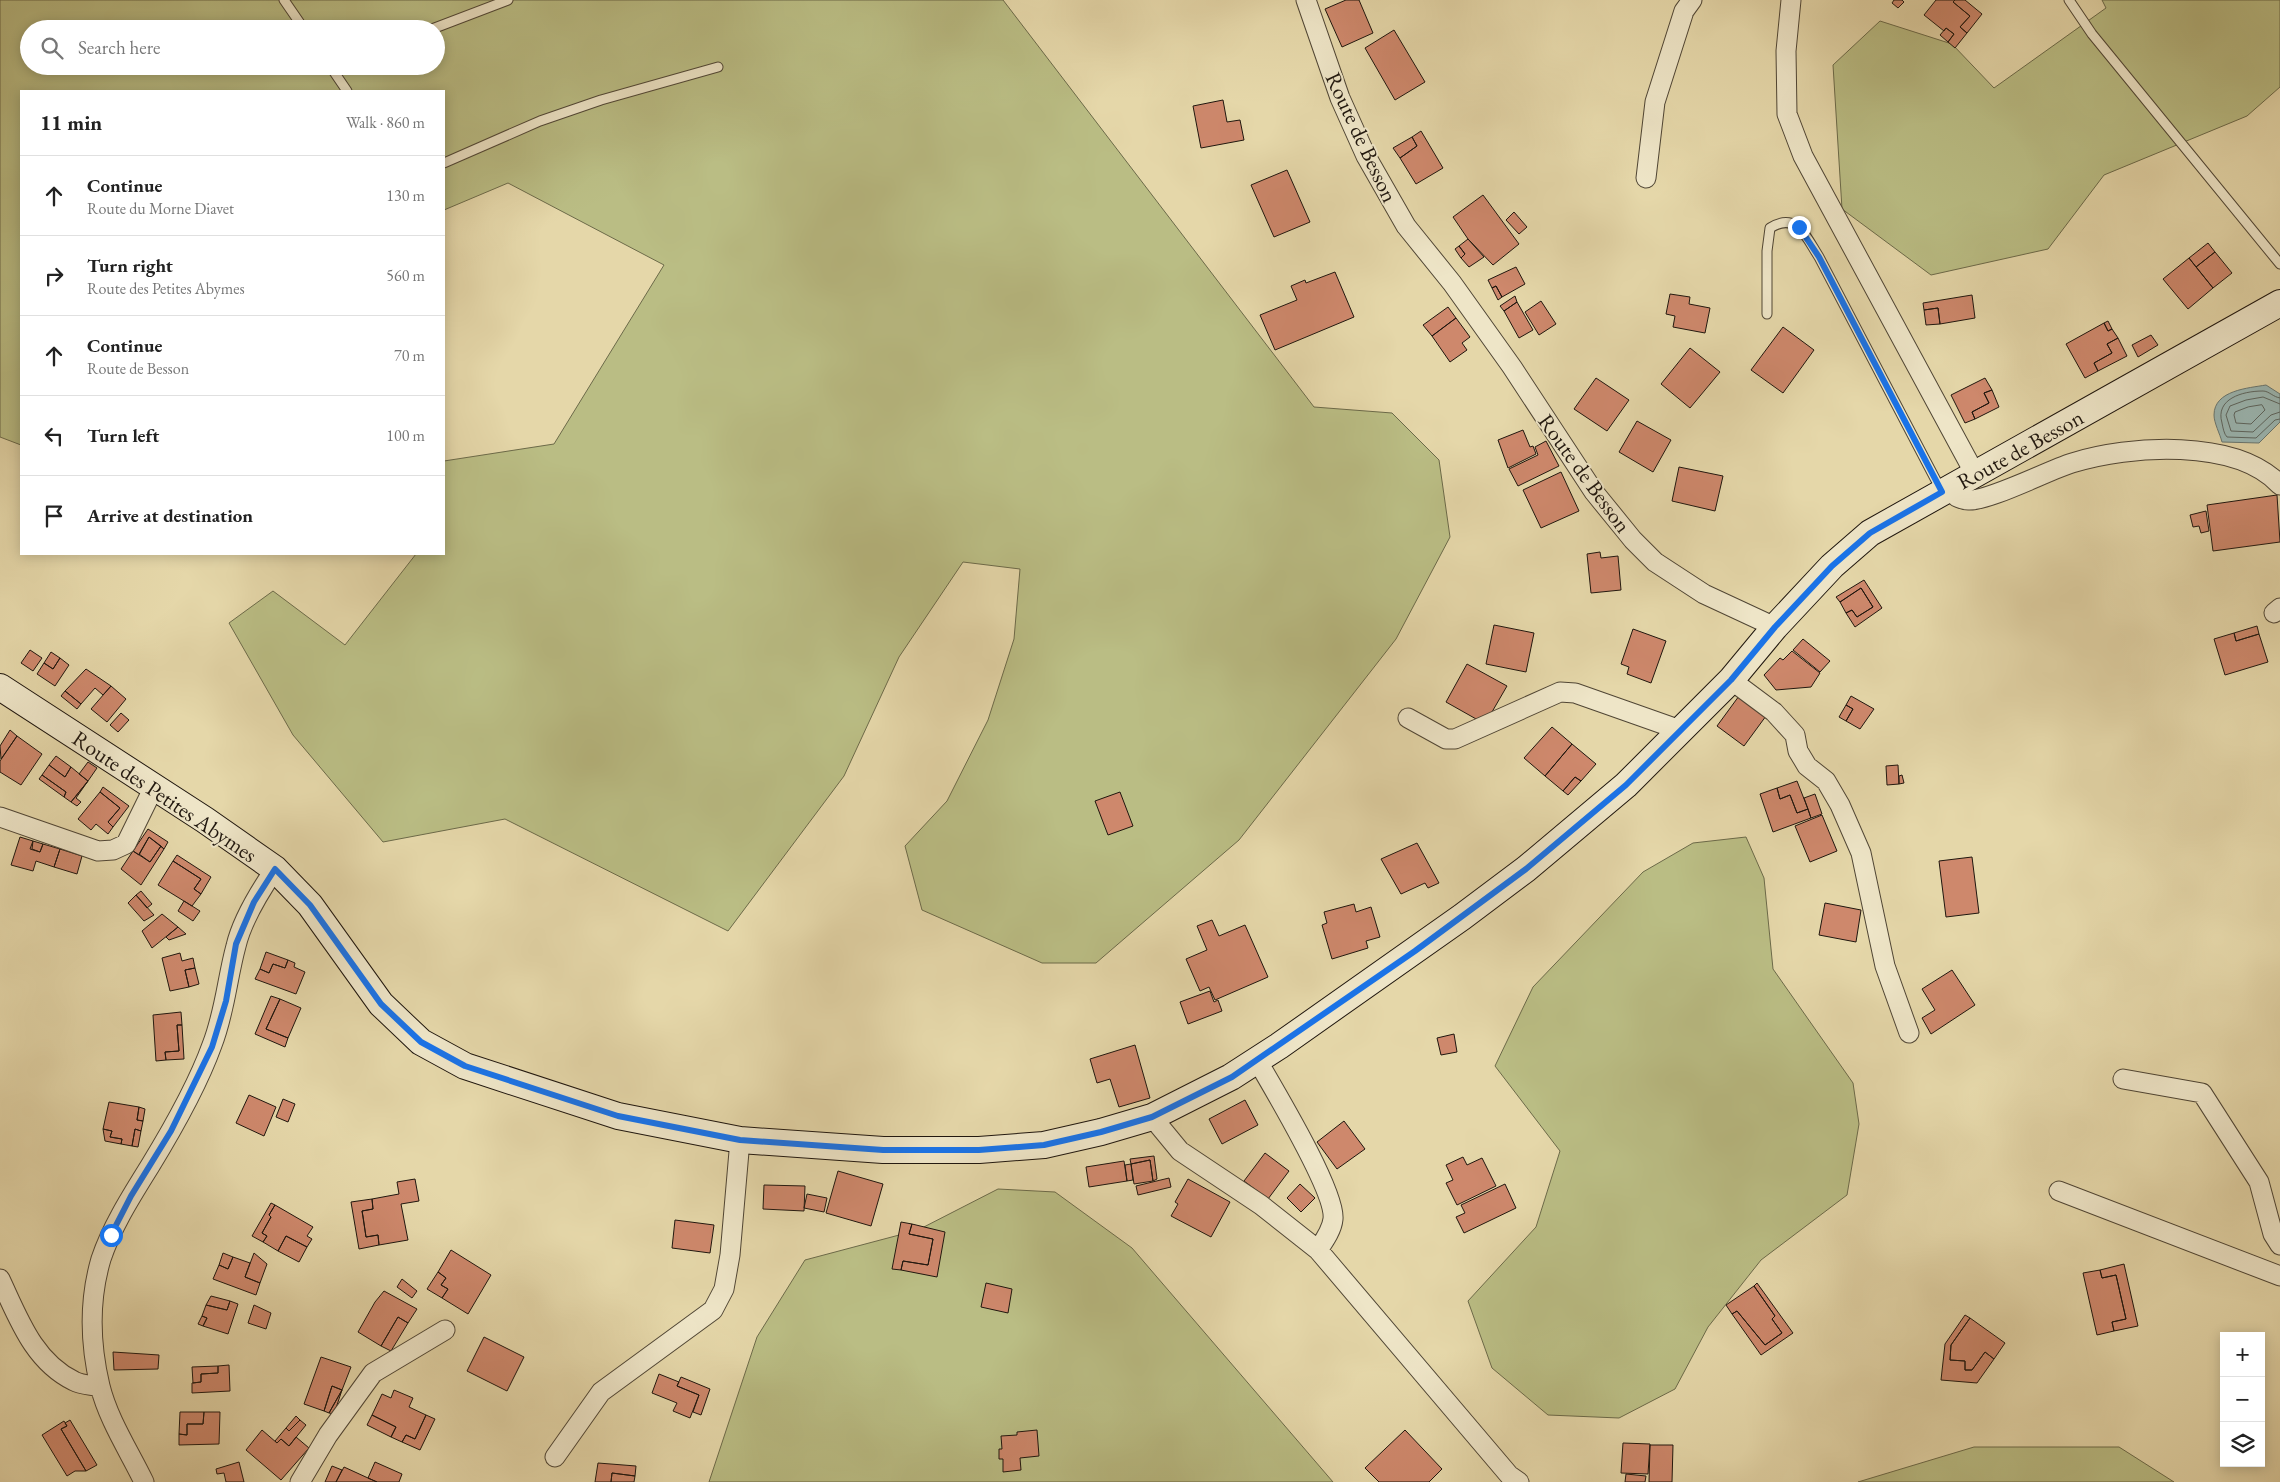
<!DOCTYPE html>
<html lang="en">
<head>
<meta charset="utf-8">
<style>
  :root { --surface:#fff; --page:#f6f6f6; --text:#222; --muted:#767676; --line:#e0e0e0 }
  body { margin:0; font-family:"EB Garamond",serif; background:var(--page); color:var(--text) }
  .controls { position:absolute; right:15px; bottom:15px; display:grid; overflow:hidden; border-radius:0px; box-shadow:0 2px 12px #0003 }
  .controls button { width:45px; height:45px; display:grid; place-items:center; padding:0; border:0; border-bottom:1px solid var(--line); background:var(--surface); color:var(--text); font:25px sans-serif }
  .stop { position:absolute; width:15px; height:15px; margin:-11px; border:4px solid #1a73e8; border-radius:50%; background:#fff }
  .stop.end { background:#1a73e8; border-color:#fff; box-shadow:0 1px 5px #0008 }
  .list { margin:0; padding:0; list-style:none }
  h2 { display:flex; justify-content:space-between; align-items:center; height:65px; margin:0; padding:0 20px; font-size:21px }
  h2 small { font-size:16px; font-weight:400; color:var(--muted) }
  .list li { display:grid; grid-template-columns:32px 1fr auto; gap:15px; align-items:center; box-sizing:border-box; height:80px; padding:0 20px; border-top:1px solid var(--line) }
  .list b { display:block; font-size:19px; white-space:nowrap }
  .list p { margin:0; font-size:16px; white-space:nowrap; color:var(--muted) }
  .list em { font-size:16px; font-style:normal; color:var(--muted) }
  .icon { flex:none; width:28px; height:28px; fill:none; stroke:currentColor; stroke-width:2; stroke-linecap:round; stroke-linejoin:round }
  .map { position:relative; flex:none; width:2280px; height:1482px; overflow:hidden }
  .search { position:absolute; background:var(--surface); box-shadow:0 2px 12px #0003; left:20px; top:20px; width:425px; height:55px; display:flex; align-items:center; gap:12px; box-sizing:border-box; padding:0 18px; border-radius:28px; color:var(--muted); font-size:19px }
  .panel { position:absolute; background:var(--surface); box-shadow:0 2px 12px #0003; left:20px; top:90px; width:425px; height:465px; border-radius:0px }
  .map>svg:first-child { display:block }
</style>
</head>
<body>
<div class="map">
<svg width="2280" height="1482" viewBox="0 0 2280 1482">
  <rect width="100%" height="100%" fill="#e5d7a9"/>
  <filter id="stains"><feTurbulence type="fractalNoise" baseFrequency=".004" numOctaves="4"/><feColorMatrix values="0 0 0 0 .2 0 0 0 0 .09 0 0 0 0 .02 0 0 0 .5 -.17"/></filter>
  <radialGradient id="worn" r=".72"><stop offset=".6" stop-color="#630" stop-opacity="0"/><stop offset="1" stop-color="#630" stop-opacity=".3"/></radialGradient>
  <!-- green -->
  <path fill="#babd84" stroke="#6c6a49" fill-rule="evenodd" d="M0,0H1003L1314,407L1392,413L1439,460L1450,537L1396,639L1239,840L1096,963H1042L922,910L905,846L947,801L988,720L1014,639L1020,569L963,562L899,657L844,776L728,931L505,819L383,842L293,735L229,623L273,591L345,645L416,554H444V461L554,444L664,265L508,183L444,210V91H21V445L0,437ZM29,29H436V66H29Z
    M2102,0H2280V87L2247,116L2104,175L2048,249L1931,275L1842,209L1833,65L1880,21L1952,44L1994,88L2106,8Z
    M1746,837L1764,878L1773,969L1853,1083L1859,1124L1847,1195L1761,1260L1708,1327L1675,1389L1619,1418L1548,1415L1492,1368L1468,1301L1536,1227L1560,1151L1495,1066L1533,987L1643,872L1693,843Z
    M998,1189L1055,1192L1132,1248L1333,1482H709L757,1337L805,1260L918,1230Z
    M1974,1447H2119L2174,1482H1858Z"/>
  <!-- water -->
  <path fill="#9bb7b3" stroke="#697771" d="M2266,385L2280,394V422L2259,443L2222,442C2220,434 2214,423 2214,415C2214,390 2249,388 2266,385Z"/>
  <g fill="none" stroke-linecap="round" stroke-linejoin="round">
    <!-- shore -->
    <path stroke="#5d6660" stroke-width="1" d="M2280,398C2273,397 2269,391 2263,391C2242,391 2215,399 2222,423C2223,428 2224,434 2227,437L2256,438L2275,420L2280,419
      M2280,404L2263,397L2246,400L2230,406L2226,415L2231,431L2253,432L2271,415L2280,412
      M2262,405L2265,410L2251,424L2236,423L2234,415L2235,412L2248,407Z"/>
  </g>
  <!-- building -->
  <path fill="#ce886c" stroke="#1f160e" d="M1346,0H1359L1373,33L1342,47L1325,9Z
    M1894,0H1902L1904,2L1898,8L1892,3Z
    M1936,0H1955L1953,2L1970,16L1960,27L1967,33L1955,48L1948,42L1954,34L1946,28L1944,31L1924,15Z
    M1955,0H1965L1982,14L1967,33L1960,27L1970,16L1953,2Z
    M1946,28L1954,34L1948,42L1940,35Z
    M1394,30L1425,82L1395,100L1365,48Z
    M1223,100L1227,122L1240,120L1244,140L1201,148L1193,106Z
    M1421,131L1443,168L1416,184L1400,158L1417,146L1412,137Z
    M1412,137L1417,146L1400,158L1393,148Z
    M1287,170L1310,222L1274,237L1251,185Z
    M1483,195L1519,244L1493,265L1468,239L1453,217Z
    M1514,212L1527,227L1519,234L1506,220Z
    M1468,239L1484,257L1469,267L1461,258L1465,254L1459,246Z
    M2208,243L2215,252L2196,267L2189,258Z
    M1459,246L1465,254L1461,258L1455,249Z
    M2215,252L2232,273L2213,288L2196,267Z
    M2189,258L2213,288L2188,309L2163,279Z
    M1516,267L1525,284L1502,297L1496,286L1492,288L1488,280Z
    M1335,272L1354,317L1275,350L1260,315L1297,300L1291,286L1305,280L1306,283Z
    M1496,286L1502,297L1498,300L1492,288Z
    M1670,294L1690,297L1689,304L1710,308L1705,333L1673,327L1675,316L1666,314Z
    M1972,295L1975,318L1940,324L1938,308L1924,310L1923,303Z
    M1515,296L1517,302L1504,311L1500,306Z
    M1541,301L1556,324L1539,335L1525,312Z
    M1517,302L1533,330L1519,338L1504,311Z
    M1448,307L1456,318L1432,336L1423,325Z
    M1938,308L1940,324L1926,325L1924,310Z
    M1456,318L1470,337L1462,343L1467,350L1450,362L1432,336Z
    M2108,321L2112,329L2108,331L2104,323Z
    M2104,323L2108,331L2112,329L2118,338L2107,344L2112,353L2094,363L2098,371L2085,378L2066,344Z
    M1783,327L1814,350L1783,393L1751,370Z
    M2151,335L2158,345L2138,357L2132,345Z
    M2118,338L2127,356L2098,371L2094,363L2112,353L2107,344Z
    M1690,348L1720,372L1690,408L1661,384Z
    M1596,378L1629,400L1607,431L1574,409Z
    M1985,378L1992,390L1984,393L1989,403L1972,412L1975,419L1965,423L1951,395Z
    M1992,390L1999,407L1975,419L1972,412L1989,403L1984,393Z
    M1637,421L1671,440L1653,472L1619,452Z
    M1523,430L1530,447L1533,446L1536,454L1508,468L1498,440Z
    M1546,441L1559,466L1518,486L1509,469L1538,455L1535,447Z
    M1679,467L1723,476L1715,511L1672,501Z
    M1561,472L1579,511L1541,528L1523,490Z
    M2277,495L2280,542L2213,551L2207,505Z
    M2206,511L2209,531L2201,533L2199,526L2193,527L2190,515Z
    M1600,552L1601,558L1618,556L1621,590L1591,593L1587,554Z
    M1864,580L1882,608L1855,627L1846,613L1852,610L1857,617L1873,607L1861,588L1840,602L1836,597Z
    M1861,588L1873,607L1857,617L1852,610L1846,613L1840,602Z
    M1494,625L1534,633L1526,672L1486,664Z
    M2257,626L2259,634L2236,641L2234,633Z
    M1633,629L1666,641L1651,683L1627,674L1629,667L1621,664Z
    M2234,633L2236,641L2259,634L2268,662L2225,675L2214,639Z
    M1803,639L1830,661L1820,672L1793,650Z
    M30,650L42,658L33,671L21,663Z
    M1792,651L1820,673L1811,687L1776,690L1764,675L1780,658L1783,660Z
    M51,652L60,658L53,669L44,663Z
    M60,658L69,665L55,686L37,674L44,663L53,669Z
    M1467,664L1507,686L1485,724L1446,702Z
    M86,669L111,686L103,695L95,688L81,704L65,691Z
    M111,686L126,699L107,722L91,709Z
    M65,691L81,704L77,709L61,696Z
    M1739,696L1766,716L1744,746L1717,726Z
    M1851,696L1874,709L1860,729L1846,721L1853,709L1846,705Z
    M1846,705L1853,709L1846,721L1839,717Z
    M121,713L129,720L118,732L110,725Z
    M1552,727L1572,744L1545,776L1524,758Z
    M10,730L17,736L1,759L0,746Z
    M17,736L42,754L21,785L0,772V761Z
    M1572,744L1596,764L1581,781L1575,777L1563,791L1545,776Z
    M56,756L71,767L65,777L49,765Z
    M88,762L97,768L88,781L79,774Z
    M49,765L65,777L71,767L88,781L71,802L64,797L66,792L42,775Z
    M1898,765L1899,784L1887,785L1886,766Z
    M42,775L66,792L64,797L39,779Z
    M1902,775L1904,783L1899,784V776Z
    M1575,777L1581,781L1568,795L1563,791Z
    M88,781L76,798L81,802L77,806L71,802Z
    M1797,781L1808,809L1797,813L1790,795L1780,799L1777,788Z
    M103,787L129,806L113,827L108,822L120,808L100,792Z
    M1777,788L1780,799L1790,795L1797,813L1808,809L1811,818L1773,832L1760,794Z
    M100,792L120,808L108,822L113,827L108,834L96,824L91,830L78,819Z
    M1120,792L1133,826L1108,835L1095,801Z
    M1815,794L1822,814L1811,818L1804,798Z
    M1822,815L1837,851L1810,862L1795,826Z
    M148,829L168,842L164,849L149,837L139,855L133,851Z
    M20,837L33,841L32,849L40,852L43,844L60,849L54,867L36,861L33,871L11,865Z
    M149,837L161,846L150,862L139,854Z
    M33,841L43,844L40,852L30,849Z
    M1417,843L1439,883L1428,888L1425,883L1401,894L1381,859Z
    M161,846L164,849L141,885L121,869L133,851L150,862Z
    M60,849L82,856L77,874L54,867Z
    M177,855L211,877L201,894L194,889L201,879L173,861Z
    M1972,857L1979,913L1946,917L1939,861Z
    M173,861L201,879L194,889L201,894L192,906L158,885Z
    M141,891L152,904L147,908L136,895Z
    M136,895L154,915L144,921L128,903Z
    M184,901L200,911L193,921L178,911Z
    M1825,903L1861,910L1856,942L1819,935Z
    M1354,904L1356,912L1371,907L1380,937L1366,941L1368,948L1332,959L1322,925L1327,923L1324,912Z
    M162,914L178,927L152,948L142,931Z
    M1212,920L1219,936L1245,925L1268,977L1215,1000L1209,987L1200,991L1186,959L1207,950L1197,926Z
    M178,927L186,934L169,940L166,937Z
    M266,952L288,960L285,968L273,964L269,973L260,969Z
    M180,953L182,961L193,958L195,968L185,970L189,987L170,991L162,958Z
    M288,960L295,963L294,967L305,972L296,994L255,979L260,969L269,973L273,964L285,968Z
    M195,968L199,984L189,987L185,970Z
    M1952,970L1975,1005L1931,1034L1922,1018L1935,1010L1922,989Z
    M1210,991L1214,1002L1218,1000L1222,1011L1188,1024L1180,1002Z
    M271,996L280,999L266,1029L288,1038L285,1047L255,1034Z
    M280,999L301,1008L288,1038L266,1029Z
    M181,1012L182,1025H177L179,1051L165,1052L166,1060L156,1061L153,1015Z
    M177,1025H182L184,1059L166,1060L165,1052L179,1051Z
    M1454,1034L1457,1052L1441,1055L1437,1038Z
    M1135,1045L1150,1098L1119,1107L1110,1079L1097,1083L1090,1059Z
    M249,1095L276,1107L264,1136L236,1123Z
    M283,1099L295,1104L288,1122L276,1117Z
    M1245,1100L1258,1125L1222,1144L1209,1119Z
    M109,1102L139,1107L137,1120L143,1121L141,1131L135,1129L132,1146L121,1144L122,1139L110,1137L112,1131L103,1129Z
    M139,1107L145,1109L143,1121L137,1120Z
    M1344,1121L1365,1149L1337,1169L1317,1142Z
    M103,1129L112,1131L110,1137L122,1139L121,1144L105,1141Z
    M135,1129L141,1131L138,1147L132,1146Z
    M1265,1153L1289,1171L1268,1199L1244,1181Z
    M1154,1156L1157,1179L1153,1181L1150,1160L1131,1164L1130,1159Z
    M1463,1157L1467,1165L1482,1158L1496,1186L1457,1205L1446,1183L1453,1180L1446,1165Z
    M1150,1160L1153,1181L1134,1184L1131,1164Z
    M1124,1161L1127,1181L1089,1187L1086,1167Z
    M1131,1164L1133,1180L1127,1181L1125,1165Z
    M838,1171L883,1184L871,1226L826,1213Z
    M1169,1178L1171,1187L1138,1195L1136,1186Z
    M415,1179L419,1201L401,1204L408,1240L379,1245L378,1235L366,1237L362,1211L373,1209L372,1199L399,1194L397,1182Z
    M1188,1179L1230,1202L1211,1237L1171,1216L1178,1204L1175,1202Z
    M1300,1184L1315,1198L1301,1212L1287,1198Z
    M1505,1184L1516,1208L1464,1233L1456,1217L1465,1213L1461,1205Z
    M764,1185L805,1186L804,1211L763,1209Z
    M807,1194L827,1198L824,1212L804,1208Z
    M372,1199L373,1209L362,1211L363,1216L366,1237L378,1235L379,1245L359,1249L351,1202Z
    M271,1203L275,1205L269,1215L271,1217L262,1233L267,1236L263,1242L252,1236Z
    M275,1205L313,1227L307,1236L312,1239L307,1247L286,1236L278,1251L263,1242L267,1236L262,1233L271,1217L269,1215Z
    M675,1220L714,1225L710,1253L672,1248Z
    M901,1222L912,1224L909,1234L933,1239L928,1265L903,1261L901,1270L892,1269Z
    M912,1224L945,1232L937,1277L901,1270L903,1261L928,1265L933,1239L909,1234Z
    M286,1236L307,1247L299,1262L278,1251Z
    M451,1250L491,1275L468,1314L442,1298L448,1289L441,1285L446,1278L438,1272Z
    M223,1253L233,1257L228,1269L219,1265Z
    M254,1253L267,1264L260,1283L245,1277Z
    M233,1257L250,1263L245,1277L260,1283L256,1295L213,1279L219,1265L228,1269Z
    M2124,1264L2138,1326L2114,1331L2112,1322L2126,1319L2116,1275L2102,1278L2100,1270Z
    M2100,1270L2102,1278L2116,1275L2126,1319L2112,1322L2114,1331L2097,1335L2083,1273Z
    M438,1272L446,1278L441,1285L448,1289L442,1298L427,1289Z
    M402,1279L417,1291L412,1298L397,1287Z
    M986,1283L1012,1289L1008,1313L981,1307Z
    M1757,1283L1793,1333L1761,1355L1732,1314L1737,1311L1765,1345L1782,1333L1772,1319L1775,1316L1754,1286Z
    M1754,1286L1775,1316L1772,1319L1782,1333L1765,1345L1737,1311L1732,1314L1726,1305Z
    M384,1291L417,1309L408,1323L398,1317L381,1346L358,1332L375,1302Z
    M211,1296L230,1301L227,1310L206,1305Z
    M230,1301L238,1304L228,1334L203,1326L207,1318L202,1316L206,1305L227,1310Z
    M254,1305L271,1313L266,1329L248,1323Z
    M1965,1315L1970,1318L1951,1345L1950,1360L1965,1361V1370H1972L1985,1352L1994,1359L1977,1383L1941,1380L1945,1344Z
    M202,1316L207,1318L203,1326L198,1324Z
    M398,1317L408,1323L391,1351L381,1346Z
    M1970,1318L2005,1343L1994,1359L1985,1352L1972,1370H1965V1361L1950,1360L1951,1345Z
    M484,1337L524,1357L507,1391L467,1371Z
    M113,1352L159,1355L158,1369L114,1370Z
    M321,1357L351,1367L342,1390L332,1386L324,1411L304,1404Z
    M229,1365L230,1391L192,1393V1383L201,1382V1374L218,1373V1366Z
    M218,1366V1373L201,1374V1382L193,1383L192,1367Z
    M659,1374L679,1382L677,1386L699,1395L690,1418L673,1411L677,1403L652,1393Z
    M681,1377L710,1389L701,1415L693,1412L699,1395L677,1386Z
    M332,1386L342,1390L329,1413L324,1411Z
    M342,1390L334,1414L329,1413Z
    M394,1390L413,1398L409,1407L426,1415L415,1439L406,1435L402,1442L391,1437L396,1427L372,1415L382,1394L391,1398Z
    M180,1412H204L203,1424H187V1435L179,1434Z
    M204,1412H220L219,1444L179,1445V1434L187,1435V1424H203Z
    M372,1415L396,1427L391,1437L367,1425Z
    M426,1415L435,1419L420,1450L402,1442L406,1435L415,1439Z
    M296,1416L300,1420L289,1431L286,1428Z
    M70,1420L97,1465L86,1471L61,1429L67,1426L65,1423Z
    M300,1420L306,1425L289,1446L281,1439L277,1443L275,1441L286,1428L289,1431Z
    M64,1421L67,1426L61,1429L86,1471H75L67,1476L42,1435Z
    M262,1430L277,1443L281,1439L289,1446L296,1437L309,1448L281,1480L246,1450Z
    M1037,1430L1039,1456L1020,1458L1021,1470L1003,1472V1459H999V1449H1002L1001,1436L1017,1435V1432Z
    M1405,1430L1442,1469L1429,1482H1379L1365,1468Z
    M1623,1443L1650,1444L1648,1474L1621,1473Z
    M1650,1445H1673L1672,1482H1649Z
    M239,1462L244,1482H226L224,1473L217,1474L216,1469Z
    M375,1462L402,1474L399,1482H377L368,1478Z
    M598,1463L636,1466L635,1476L612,1473L611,1482H595Z
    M332,1466L342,1470L336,1482H325Z
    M344,1467L368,1478L377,1482H336Z
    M612,1473L635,1476L634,1482H611Z
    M1626,1474L1646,1476L1645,1482H1625Z"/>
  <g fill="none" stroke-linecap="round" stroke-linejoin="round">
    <defs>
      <path id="lane" d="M284,0L304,29
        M2069,0L2092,34L2280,264
        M432,29L508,0
        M330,66L347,91
        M334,72L346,66
        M444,163L540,121L601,100L718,67
        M1767,314V251L1770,228C1797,211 1806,237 1819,257L1941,490"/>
      <path id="street" d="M1306,0L1340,98L1366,156L1406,226L1452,283L1512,367L1594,492L1633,540L1655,562L1704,594L1775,627
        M1791,0L1786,51L1787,114L1803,156L1975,474
        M1646,178L1655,102L1684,11L1692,0
        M1954,486L1957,497C1960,498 1964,500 1968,500C1987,502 2049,470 2072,463C2129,445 2236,438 2280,485
        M2274,613L2280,608
        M1731,680L1774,712L1795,735L1798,751L1807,766L1826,781L1840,805L1861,853L1885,966L1909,1033
        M1408,718L1446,739H1455L1560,692L1575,693L1680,730
        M0,817L98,851L113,850L126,844L154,787
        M1257,1060C1273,1088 1336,1192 1333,1219C1332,1230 1324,1241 1318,1250
        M2123,1079L2202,1093L2259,1182L2273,1234L2280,1245
        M1152,1117L1180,1151L1261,1205L1318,1250L1509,1475L1519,1482
        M2059,1191L2280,1276
        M0,1279C18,1317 33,1361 74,1381C81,1385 92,1385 100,1387
        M555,1457L601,1392L713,1310L724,1289L730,1255L740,1140
        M144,1482C129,1451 108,1419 100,1386C90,1344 89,1300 101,1259C112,1226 132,1195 150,1166C172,1130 198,1084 212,1045C225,1012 227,979 236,946C242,920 260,891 275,869
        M300,1482L328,1435L373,1373L445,1330"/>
      <path id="secondary" d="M0,687L205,820L275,869L310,905L381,1004L421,1042L465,1066L618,1116L740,1140L883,1150H979L1044,1145L1101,1132L1152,1117L1231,1077L1279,1046L1462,917L1526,869L1626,785L1731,680L1775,627L1832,566L1870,533L2280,303"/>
    </defs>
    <!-- lane casing -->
    <use href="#lane" stroke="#504635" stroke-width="11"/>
    <!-- street casing -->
    <use href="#street" stroke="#504635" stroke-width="21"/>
    <!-- secondary casing -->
    <use href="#secondary" stroke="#1f160e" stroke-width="28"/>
    <!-- lane -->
    <use href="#lane" stroke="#eee5c7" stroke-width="9"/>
    <!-- street -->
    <use href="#street" stroke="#eee5c7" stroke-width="19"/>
    <!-- secondary -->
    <use href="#secondary" stroke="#eee5c7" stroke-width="26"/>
  </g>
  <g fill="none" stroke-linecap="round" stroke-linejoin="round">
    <!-- route -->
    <path stroke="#1a73e8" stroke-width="6" d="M111,1235L131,1196L171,1131L212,1047L226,1001L236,944L254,902L275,869L310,905L381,1004L421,1042L465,1066L618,1116L740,1140L883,1150H979L1044,1145L1101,1132L1152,1117L1232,1077L1415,951L1526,869L1626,785L1731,680L1775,627L1832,566L1870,533L1942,492L1819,257L1799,227"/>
  </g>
  <g text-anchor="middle" stroke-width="4" stroke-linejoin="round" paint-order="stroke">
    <!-- street labels -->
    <g font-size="22" fill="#1f160e" stroke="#eee5c7">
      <text transform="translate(1362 137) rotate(65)" y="8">Route de Besson</text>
      <text transform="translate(2020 449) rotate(-29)" y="8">Route de Besson</text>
      <text transform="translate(1585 473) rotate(54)" y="8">Route de Besson</text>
      <text transform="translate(165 796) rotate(34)" y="8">Route des Petites Abymes</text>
    </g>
  </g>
  <rect width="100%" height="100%" filter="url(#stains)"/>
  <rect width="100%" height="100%" fill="url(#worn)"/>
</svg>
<div class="controls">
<button>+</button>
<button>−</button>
<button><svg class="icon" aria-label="layers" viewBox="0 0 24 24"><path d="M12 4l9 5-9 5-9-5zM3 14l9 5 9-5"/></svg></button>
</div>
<div class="stop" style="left:111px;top:1235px"></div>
<div class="stop end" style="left:1799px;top:227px"></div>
<div class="search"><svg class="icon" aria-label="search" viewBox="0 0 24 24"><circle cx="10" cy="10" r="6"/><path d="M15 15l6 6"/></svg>Search here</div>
<section class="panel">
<h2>11 min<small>Walk · 860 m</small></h2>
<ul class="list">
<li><svg class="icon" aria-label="ahead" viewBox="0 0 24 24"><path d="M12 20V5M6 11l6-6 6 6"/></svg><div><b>Continue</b><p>Route du Morne Diavet</p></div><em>130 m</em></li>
<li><svg class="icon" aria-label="right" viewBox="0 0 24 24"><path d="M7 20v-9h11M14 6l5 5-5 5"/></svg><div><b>Turn right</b><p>Route des Petites Abymes</p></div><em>560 m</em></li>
<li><svg class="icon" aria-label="ahead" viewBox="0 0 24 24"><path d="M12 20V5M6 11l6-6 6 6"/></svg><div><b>Continue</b><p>Route de Besson</p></div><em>70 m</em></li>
<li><svg class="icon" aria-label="left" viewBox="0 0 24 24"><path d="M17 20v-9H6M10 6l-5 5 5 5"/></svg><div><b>Turn left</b></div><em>100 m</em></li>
<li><svg class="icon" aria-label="arrive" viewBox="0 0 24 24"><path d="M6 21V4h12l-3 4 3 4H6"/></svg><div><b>Arrive at destination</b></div></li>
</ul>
</section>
</div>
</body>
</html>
